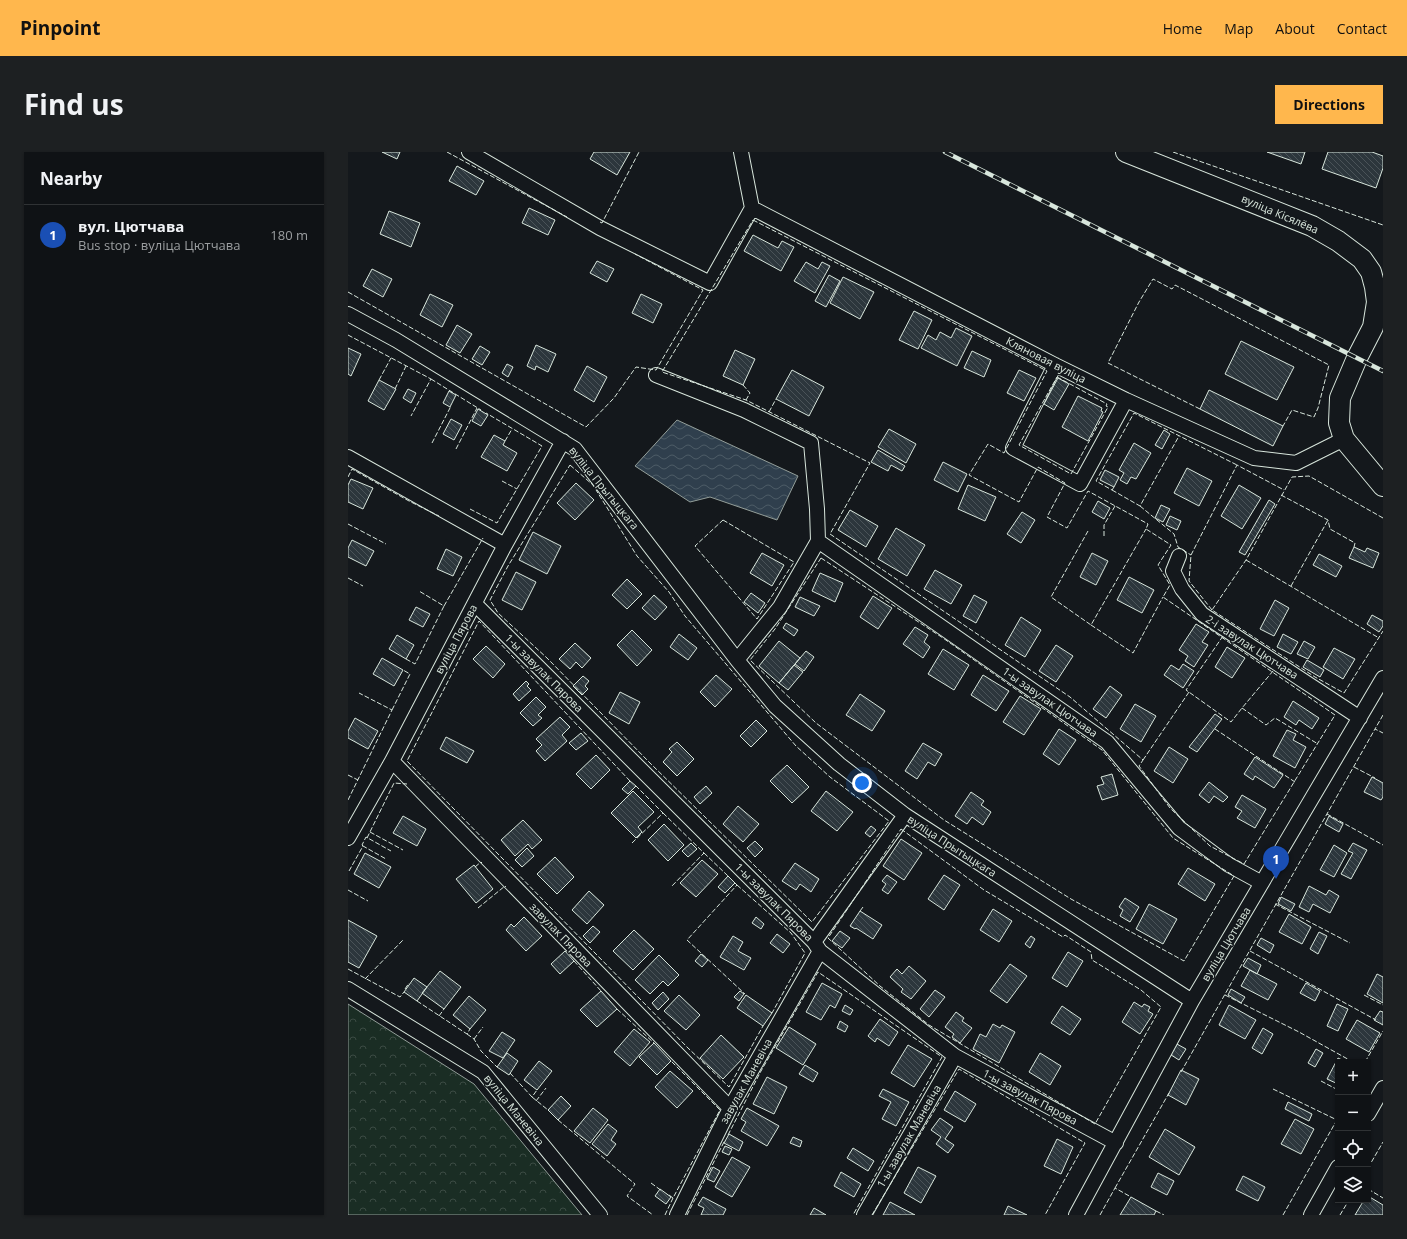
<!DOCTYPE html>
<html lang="en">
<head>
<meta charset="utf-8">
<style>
  :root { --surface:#0f1215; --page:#1d2022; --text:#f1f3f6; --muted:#9b9ea0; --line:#2f3234; --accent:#ffb74d }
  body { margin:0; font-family:"Open Sans",sans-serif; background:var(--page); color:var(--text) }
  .controls { position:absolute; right:12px; bottom:12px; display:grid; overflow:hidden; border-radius:0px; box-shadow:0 1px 3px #0004 }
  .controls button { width:36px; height:36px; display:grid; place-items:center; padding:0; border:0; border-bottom:1px solid var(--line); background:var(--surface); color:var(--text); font:20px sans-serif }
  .you { position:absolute; left:514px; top:631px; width:14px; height:14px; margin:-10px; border:3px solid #fff; border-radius:50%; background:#1a73e8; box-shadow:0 0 0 6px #1a73e833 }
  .badge { display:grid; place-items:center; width:26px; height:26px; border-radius:50%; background:var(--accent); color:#fff; font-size:13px; font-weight:700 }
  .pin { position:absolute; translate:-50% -33px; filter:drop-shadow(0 1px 2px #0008) }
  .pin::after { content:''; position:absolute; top:21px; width:14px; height:12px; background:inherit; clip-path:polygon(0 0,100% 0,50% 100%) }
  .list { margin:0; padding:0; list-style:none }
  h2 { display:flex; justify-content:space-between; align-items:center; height:52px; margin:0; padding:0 16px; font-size:17px }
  h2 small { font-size:13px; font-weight:400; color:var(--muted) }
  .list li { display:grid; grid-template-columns:26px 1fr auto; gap:12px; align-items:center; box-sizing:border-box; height:60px; padding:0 16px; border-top:1px solid var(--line) }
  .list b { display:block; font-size:15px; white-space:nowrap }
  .list p { margin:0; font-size:13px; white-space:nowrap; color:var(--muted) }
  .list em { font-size:13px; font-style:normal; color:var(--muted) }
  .icon { flex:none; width:22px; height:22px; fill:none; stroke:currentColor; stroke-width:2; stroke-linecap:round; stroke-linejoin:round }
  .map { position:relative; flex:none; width:1035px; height:1063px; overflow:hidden; border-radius:0px }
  header { display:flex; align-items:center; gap:24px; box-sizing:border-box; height:56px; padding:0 20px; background:var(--accent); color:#111 }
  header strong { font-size:19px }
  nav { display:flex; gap:22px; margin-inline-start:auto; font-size:14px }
  .intro { display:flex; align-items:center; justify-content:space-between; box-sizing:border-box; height:96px; padding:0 24px }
  h1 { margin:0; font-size:28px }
  .button { padding:10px 18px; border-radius:0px; background:var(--accent); color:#111; font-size:14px; font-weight:700 }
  main { display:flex; gap:24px; padding:0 24px }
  aside { flex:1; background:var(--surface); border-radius:0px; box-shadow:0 1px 3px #0004 }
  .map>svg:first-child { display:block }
</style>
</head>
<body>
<header>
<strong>Pinpoint</strong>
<nav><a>Home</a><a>Map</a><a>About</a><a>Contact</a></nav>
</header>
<div class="intro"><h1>Find us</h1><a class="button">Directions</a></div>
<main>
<aside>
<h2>Nearby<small></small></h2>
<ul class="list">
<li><span class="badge" style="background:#1a4fb4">1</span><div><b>вул. Цютчава</b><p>Bus stop · вуліца Цютчава</p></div><em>180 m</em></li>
</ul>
</aside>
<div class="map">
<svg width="1035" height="1063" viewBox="0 0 1035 1063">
  <defs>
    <pattern id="forest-crowns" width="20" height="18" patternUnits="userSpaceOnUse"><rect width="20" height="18" fill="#1a2d24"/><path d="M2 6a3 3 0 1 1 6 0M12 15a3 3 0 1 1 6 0" fill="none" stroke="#3b4b43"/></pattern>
    <pattern id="water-waves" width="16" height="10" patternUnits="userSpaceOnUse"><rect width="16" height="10" fill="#2f3f4d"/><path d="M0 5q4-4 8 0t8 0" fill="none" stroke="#4c5b66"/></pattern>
    <pattern id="building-back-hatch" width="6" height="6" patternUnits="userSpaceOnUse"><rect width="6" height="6" fill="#2c363c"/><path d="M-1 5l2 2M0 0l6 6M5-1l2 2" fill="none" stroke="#4a5358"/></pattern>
  </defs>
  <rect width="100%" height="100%" fill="#14181c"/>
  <!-- forest -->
  <path fill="url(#forest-crowns)" stroke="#939e99" d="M0,852L126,932L234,1063H0Z"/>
  <!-- water -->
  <path fill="url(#water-waves)" stroke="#939e99" d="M329,268L450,324L429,368L362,345L342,350L287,314Z"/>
  <!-- building -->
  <path fill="url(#building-back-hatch)" stroke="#d8e6dc" d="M34,0H52L49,7Z
    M246,0H282L269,23L242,7Z
    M919,0H957L953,12Z
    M980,0H1024L1035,4V16L1028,36L974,17Z
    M109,14L136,29L128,43L101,29Z
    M181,56L207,68L200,83L174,71Z
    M41,59L72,71L63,95L32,82Z
    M405,83L430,96L434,89L446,95L433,119L396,99Z
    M249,109L266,117L259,130L242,121Z
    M458,110L470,117L474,110L482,114L467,141L446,129Z
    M24,117L44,127L35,145L15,134Z
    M481,123L492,129L478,155L467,149Z
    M495,125L526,140L512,167L482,151Z
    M82,142L105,153L94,175L72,163Z
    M293,142L314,152L305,171L284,161Z
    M566,159L584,168L570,197L551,188Z
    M109,173L124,182L112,201L98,193Z
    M608,176L624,184L609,214L573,196L580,183L588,188L592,180L603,186Z
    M893,189L946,215L929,248L877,222Z
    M188,193L208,202L200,220L188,214L187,218L179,214Z
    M132,194L142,200L134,213L124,207Z
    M0,196L13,202L3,224L0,222Z
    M387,198L407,207L395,233L375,224Z
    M624,199L643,208L636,225L616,216Z
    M159,212L165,215L160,225L154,221Z
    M239,214L259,225L246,250L226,238Z
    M444,218L476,235L461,264L428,247Z
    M671,218L688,226L676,249L659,241Z
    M710,226L721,232L706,258L696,252Z
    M31,228L48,237L36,258L20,249Z
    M60,237L68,241L63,251L55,246Z
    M861,238L935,274L925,294L852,257Z
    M101,239L108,243L102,255L95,251Z
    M730,244L754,256L753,259L755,260L740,289L714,275Z
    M130,257L140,263L133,274L124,269Z
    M103,267L114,273L106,288L95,282Z
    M541,277L568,292L558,311L530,295Z
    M816,278L822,282L814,297L807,293Z
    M146,283L157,289L155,293L169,301L159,319L133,305Z
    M786,291L803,301L788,327L783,325L779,332L772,328L776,321L771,318Z
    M530,298L557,314L554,319L543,313L540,319L523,310Z
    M595,310L619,322L610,340L586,328Z
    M839,316L864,329L851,354L826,341Z
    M757,318L771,325L766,335L752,328Z
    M3,327L25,336L15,357L0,350V333Z
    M228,331L246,348L227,368L209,351Z
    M620,333L648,345L637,369L610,357Z
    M891,333L913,346L894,377L873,364Z
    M921,348L927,352L897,403L891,400Z
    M750,349L762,356L756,367L744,360Z
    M813,353L822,357L815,370L807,366Z
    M502,358L530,374L518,395L490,378Z
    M674,360L687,368L673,391L659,382Z
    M822,364L833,369L829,378L818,373Z
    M548,376L577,393L559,424L530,407Z
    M185,380L213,394L199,422L171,408Z
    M4,388L26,399L18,414L0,405V396Z
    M1006,395L1017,400L1019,396L1031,401L1025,416L1001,406Z
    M98,397L114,405L105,424L89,417Z
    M414,401L436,413L424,434L402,421Z
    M744,401L760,409L748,433L732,425Z
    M971,402L994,414L988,425L965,413Z
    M587,418L614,433L603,452L576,437Z
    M168,420L188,430L174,458L154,448Z
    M472,421L495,431L487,450L464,439Z
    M781,425L806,438L794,461L769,448Z
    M279,427L294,442L279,457L264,443Z
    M403,441L417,451L410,461L396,450Z
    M306,443L319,455L307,468L294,456Z
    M626,443L639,450L628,471L615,464Z
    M525,444L544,456L530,477L512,465Z
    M452,445L472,454L466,464L447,455Z
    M927,448L941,456L926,484L912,477Z
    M68,455L82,462L75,475L61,468Z
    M1024,463L1035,469V474L1031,480L1019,472Z
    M673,465L693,478L677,505L657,493Z
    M438,471L450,478L446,484L435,476Z
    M848,472L861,480L854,490L860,493L846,515L837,509L840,504L831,498Z
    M567,475L580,483L576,490L582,495L575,506L555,492Z
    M284,478L304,498L289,514L269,493Z
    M331,482L349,496L340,508L322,495Z
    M935,482L950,490L943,502L929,495Z
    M49,483L66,493L58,507L41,497Z
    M431,489L452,506L431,531L411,514Z
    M956,489L967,495L960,507L949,502Z
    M227,491L243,506L234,516L228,510L222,517L211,507Z
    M708,493L725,504L708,530L691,519Z
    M138,494L157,512L145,526L125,507Z
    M879,495L897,506L884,526L867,515Z
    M986,496L1007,507L995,527L975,515Z
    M595,497L621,513L606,538L580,522Z
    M458,499L466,505L456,519L447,512Z
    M34,506L55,518L46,534L25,522Z
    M959,508L976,518L972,525L955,515Z
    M835,512L846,519L835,536L816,523L823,513L831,518Z
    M446,513L455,520L440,538L431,531Z
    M368,523L384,537L367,555L352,540Z
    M635,523L661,539L648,559L623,543Z
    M235,524L241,529L237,534L240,537L234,543L225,534Z
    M178,529L181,532L179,534L183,538L171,549L165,542Z
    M762,534L774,543L758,566L745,557Z
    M272,540L292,550L281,572L261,561Z
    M512,542L537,559L524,579L498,563Z
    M672,544L693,557L676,583L655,570Z
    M188,545L198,555L190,563L194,566L185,574L172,561Z
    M945,549L971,566L964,577L951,568L948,573L936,565Z
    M787,552L808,564L793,590L772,577Z
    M867,562L874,567L849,600L841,595Z
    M212,565L222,575L214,583L219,589L197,609L188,599L194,593L188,587Z
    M7,566L30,579L20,597L0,586V579Z
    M408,568L419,579L403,595L392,584Z
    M711,577L728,588L711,613L695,602Z
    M939,578L948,582L945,588L958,595L947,616L925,604Z
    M233,581L240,589L228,598L221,591Z
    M98,585L126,599L119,611L92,597Z
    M329,590L346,607L329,624L315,610L324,600L321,597Z
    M575,591L594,602L587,614L580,610L569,627L557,619Z
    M821,595L840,607L825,631L806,619Z
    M248,603L262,618L243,637L228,622Z
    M907,605L935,623L926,636L907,624L905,628L896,622Z
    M439,613L461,635L444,651L422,629Z
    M764,622L770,643L754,648L749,634L756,632L753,625Z
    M1024,625L1035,631V645L1033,648L1016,640Z
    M282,629L288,634L280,642L274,637Z
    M861,630L880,645L875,650L866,644L861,651L851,643Z
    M358,634L364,641L352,652L346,645Z
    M285,639L306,660L290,675L294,680L288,686L263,661Z
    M478,639L505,660L489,679L463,659Z
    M623,640L636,649L633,653L643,660L635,673L624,665L619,672L607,664Z
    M894,643L918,657L907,676L889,666L894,659L887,655Z
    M390,654L411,672L395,690L375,672Z
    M55,664L78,677L69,694L45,681Z
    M981,664L995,672L991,680L977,672Z
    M175,668L194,688L184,697L180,692L167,704L153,688Z
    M316,672L336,693L320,709L300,688Z
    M523,674L528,678L522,685L517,681Z
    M553,687L574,701L556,728L535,714Z
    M407,689L415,697L407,705L399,696Z
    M343,691L349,697L340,705L334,699Z
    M1005,691L1019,698L1003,727L993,722L1005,701L1000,699Z
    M986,693L999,701L986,725L972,718Z
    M179,696L186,704L174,715L167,708Z
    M17,701L43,715L31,736L6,722Z
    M207,705L226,725L209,742L189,722Z
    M354,708L370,722L348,745L332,731Z
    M447,711L471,727L463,740L452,732L448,738L434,729Z
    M126,713L145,737L128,751L108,727Z
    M840,716L867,732L857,749L830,732Z
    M539,723L549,730L540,742L534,738L538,732L534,729Z
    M596,723L612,733L596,758L580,747Z
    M380,724L387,731L377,741L370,735Z
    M961,734L978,743L981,738L991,744L982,761L965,752L961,760L951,755Z
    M241,739L256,753L239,772L224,758Z
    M933,745L947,752L943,759L930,752Z
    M777,746L791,755L782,770L772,764L775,758L771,755Z
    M801,752L829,767L815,792L788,777Z
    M645,757L664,769L651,790L632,778Z
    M512,759L534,773L525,787L508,776L507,777L502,774Z
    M941,762L963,775L954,792L931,780Z
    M176,765L194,784L178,799L158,778L163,772L166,775Z
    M408,765L416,772L413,777L404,771Z
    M0,768L29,784L11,816L0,810Z
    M245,774L252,780L242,791L235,784Z
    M286,778L306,797L285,818L265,799Z
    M492,779L502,786L494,796L484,789Z
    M971,780L979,784L970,802L962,797Z
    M429,782L442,792L435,801L422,791Z
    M385,784L395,790L390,799L403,806L396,818L372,805Z
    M683,784L687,787L682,796L677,792Z
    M913,786L926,793L922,801L909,793Z
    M217,799L226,809L212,822L203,812Z
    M720,800L735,809L719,835L704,826Z
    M353,802L360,808L354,815L347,809Z
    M311,803L331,823L320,834L315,829L302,842L287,828Z
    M900,806L913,813L909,822L895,814Z
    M662,812L679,824L659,851L642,839Z
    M561,814L578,829L563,847L553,840L555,837L542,825L549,817L554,822Z
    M902,818L929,832L920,848L893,834Z
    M92,819L113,835L96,857L74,841Z
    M1029,822L1035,825V851L1019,842Z
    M66,826L79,835L69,849L56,840Z
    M474,831L494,842L487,856L482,853L473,868L458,860Z
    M958,831L972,839L967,849L952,841Z
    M883,837L897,845L893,851L880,843Z
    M587,838L597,845L581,865L572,857Z
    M253,839L269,857L249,875L232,858Z
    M392,839L396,842L391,849L386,845Z
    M315,840L321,847L310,858L304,851Z
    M331,843L352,863L338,878L316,859Z
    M398,843L424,861L415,874L389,856Z
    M121,844L138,858L122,877L105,863Z
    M786,850L794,855L796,852L802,855L800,859L805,862L792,882L774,870Z
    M989,852L1000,857L990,879L979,874Z
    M497,853L505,858L502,863L494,859Z
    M881,853L908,868L897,887L871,873Z
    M714,854L733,867L722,883L703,871Z
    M1032,859L1035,860V873L1026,868Z
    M608,860L616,866L614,869L624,876L612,891L604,885L606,882L597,875Z
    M532,867L550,880L541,894L529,886L527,890L520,884Z
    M1009,868L1032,881L1021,900L998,887Z
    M492,869L500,874L497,880L489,876Z
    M645,872L652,876L654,873L667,880L651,911L625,897L632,882L638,885Z
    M441,875L468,892L455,913L428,896Z
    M915,876L925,882L914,902L904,896Z
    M286,877L302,890L282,914L266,900Z
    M154,880L167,888L155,906L141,899Z
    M373,883L396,905L375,927L352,906Z
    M306,891L323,909L309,923L291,905Z
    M827,891L838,897L831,908L820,901Z
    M560,893L584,907L566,935L543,921Z
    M968,897L975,901L967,915L960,911Z
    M159,901L170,909L161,923L149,915Z
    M692,901L713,914L702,933L681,920Z
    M990,906L998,910H990V932L979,927Z
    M191,909L204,919L189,938L176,928Z
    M457,913L470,921L465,930L451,922Z
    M833,918L851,927L838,953L820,943Z
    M322,919L345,939L329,956L307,935Z
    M419,925L439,935L426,962L405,952Z
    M535,937L561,950L548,974L534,967L543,950L531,944Z
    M607,939L628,952L617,970L596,958Z
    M213,944L223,954L210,968L200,958Z
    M940,950L964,962L961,969L937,957Z
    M245,956L260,968L242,991L226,979Z
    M399,956L431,974L419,994L393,979L398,970L393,967Z
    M592,966L605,975L597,987L606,993L600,1001L588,992L593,985L583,978Z
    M947,967L966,977L953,1002L933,992Z
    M260,972L269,979L263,988L268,992L259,1004L244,992Z
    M817,977L847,995L831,1023L801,1005Z
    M381,982L395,990L391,999L376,991Z
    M445,985L454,989L452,995L442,991Z
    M709,987L725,995L713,1022L696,1014Z
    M377,994L384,997L381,1003L374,1000Z
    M505,996L526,1009L520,1019L499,1006Z
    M384,1005L402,1015L384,1045L367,1035Z
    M365,1015L372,1019L366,1030L359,1027Z
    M570,1015L588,1024L573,1051L556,1041Z
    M493,1020L513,1032L506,1045L486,1034Z
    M810,1021L826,1029L819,1043L803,1035Z
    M895,1024L917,1035L910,1049L888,1038Z
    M312,1037L323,1045L318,1052L307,1044Z
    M1020,1044L1035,1053V1063H1007L1016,1048H1020Z
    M355,1045L378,1057L375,1063H353L356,1056L350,1053Z
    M783,1045L808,1059L806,1063H772Z
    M542,1050L567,1063H535Z
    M660,1054L679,1063H656Z
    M466,1056L478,1063H462Z"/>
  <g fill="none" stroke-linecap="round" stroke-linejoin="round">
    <defs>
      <path id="street" d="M121,0L252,76L362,131L404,56
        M393,0L404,56L707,213L778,248L906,306L948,311L996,287
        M0,162L48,188L227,297L389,508L427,554L491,612L557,663L844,849
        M707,213L665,296L732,332L778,248
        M308,223L396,258L463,291L469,357L470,389L432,455L389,508
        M0,305L157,393
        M470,389L759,590L831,676L881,713L914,731
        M831,404L825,419L834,437L854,462L1012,566
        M127,452L466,790L472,799L607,904L768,991
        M44,609L382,956
        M0,686L44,609L157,393L215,289
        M466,790L557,663
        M0,837L135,920L252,1063
        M1020,962L1035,936
        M329,1063L382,956L472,799
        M516,1063L607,904
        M728,1063L844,849L1035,526
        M963,1063L990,1015"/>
      <path id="secondary" d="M778,0L964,74L990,89L1014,107L1023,120L1027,135L1029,150L1025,175L1009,206L992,246L991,271L996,287L1035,334"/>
    </defs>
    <!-- street casing -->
    <use href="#street" stroke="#d8e6dc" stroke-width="16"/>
    <!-- secondary casing -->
    <use href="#secondary" stroke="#d8e6dc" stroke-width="22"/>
    <!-- street -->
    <use href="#street" stroke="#14181c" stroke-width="14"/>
    <!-- secondary -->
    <use href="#secondary" stroke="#14181c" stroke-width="20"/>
    <defs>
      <path id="rail" d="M597,0L1035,219"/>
    </defs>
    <!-- rail casing -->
    <use href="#rail" stroke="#d8e6dc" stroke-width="4.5"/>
    <!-- rail -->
    <use href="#rail" stroke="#14181c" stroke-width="3" stroke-dasharray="9" stroke-linecap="butt"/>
    <!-- fence -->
    <path stroke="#d8e6dc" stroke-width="1" stroke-dasharray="5 2" stroke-linecap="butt" d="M99,0L219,65
      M825,0L1035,73
      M405,68L699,219L656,301L640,292L621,323L671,350L690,315L717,331L699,365L719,376L740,339L800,372L798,377L823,393L810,413L822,433L815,445L987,563L896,712L862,694L822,656L791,614L795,608L722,545L482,382L522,311L398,248L314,220Z
      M252,70L254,71L291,0
      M0,140L238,275L266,246L288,215L308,218L355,138L287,102
      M0,183L83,227L63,264
      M709,225L759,252L758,254L760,255L723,322L671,293Z
      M83,227L133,258
      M31,228L43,206
      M395,233L402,241L398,248
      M47,237L58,214
      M852,257L760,211L791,150L805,127L824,137L827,133L981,213L970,256L966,265L944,258L935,274
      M421,260L428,247
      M157,289L164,277
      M84,291L103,254
      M108,297L129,256
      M222,313L245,333L289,404L321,440L337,464L448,594L482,625L541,669L464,770L302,611L199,506L150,461L142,448L160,414Z
      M0,325L4,317L61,349L91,364
      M154,329L169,337
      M766,335L764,338L748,329L786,261L889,313
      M764,338L792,354L831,284
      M933,343L980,368L982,377L1007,391L1006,395
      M792,354L826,382L830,395L843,403
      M122,357L149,371L194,294L138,261
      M1035,366L961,324L944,325L898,408L864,458L967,525L996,541L1035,479
      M375,368L446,410L409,467L347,394Z
      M0,372L38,392
      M740,379L703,445L743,473L798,377
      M756,384V373L767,354
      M473,406L595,486L754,598L825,686L886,724L836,809L723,747L596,668L468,571L402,508L427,477Z
      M898,408L1031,486
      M0,426L15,434
      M943,434L980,368
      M96,454L135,386
      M864,458L841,429L843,403L889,313L936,338
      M743,473L785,501L815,445
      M875,484L838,538L883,570L894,556L925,519
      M58,507L67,512L96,454L71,439
      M894,556L918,573L927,566L970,592
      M44,558L62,522L55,518
      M1035,563L1027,577L1035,581
      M867,577L947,630
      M795,608L841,540
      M1006,615L1027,626
      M0,623L10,628
      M282,629L131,469L59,609L340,896L381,935L415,874
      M0,648L44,558L11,541
      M315,661L356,701L323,735
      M979,662L1035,693
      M553,677L636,738L715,785L717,783L743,800L744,808L793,838L813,855L747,972L581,873L532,834L480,786Z
      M22,680L55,698
      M19,686L46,631L59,632
      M284,691L315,661L288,634
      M15,694L14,693L18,685L43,699
      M356,701L380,724
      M127,715L133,710L134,711
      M1,719L15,694L38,707
      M387,731L389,733L339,788L397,842
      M389,733L443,781L457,801L424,861L423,860
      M0,738L20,749
      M927,752L1002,791
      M130,756L157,734L158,735
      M512,759L515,755
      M902,799L1028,868
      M226,809L253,839
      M0,817L52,845L56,840
      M17,827L56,787
      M57,837L61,831
      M877,843L951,880L1005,910
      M1016,843L1035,853
      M69,849L119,882L122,877
      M269,857L306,891
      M91,864L96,857
      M119,882L126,887L133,899L149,915
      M126,887L135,875
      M1017,910L1035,879
      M833,920L1027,577
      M162,921L184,945L189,938
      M973,929L990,938
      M925,937L989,968
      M184,945L200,958
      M188,949L198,936
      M210,968L287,1032L279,1044L305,1063
      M380,983L413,919L470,820L594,905L505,1063
      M1020,1016L1035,990
      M303,1031L314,1039
      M767,1036L821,941
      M1020,1037L1035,1046
      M321,1043L325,1046L372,958L323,909
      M808,1059L816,1063
      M317,1063L325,1046
      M339,1063L377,988
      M524,1063L611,917L737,991L697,1063
      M752,1063L767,1036L783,1045
      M935,1063L990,966
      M992,1063L1001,1048"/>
  </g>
  <g text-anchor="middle" stroke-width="3" stroke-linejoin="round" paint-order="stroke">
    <!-- street labels -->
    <g font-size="11" fill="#d8e6dc" stroke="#14181c">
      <text transform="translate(932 62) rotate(23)" y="4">вуліца Кісялёва</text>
      <text transform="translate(698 208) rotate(27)" y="4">Кляновая вуліца</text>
      <text transform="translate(256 336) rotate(51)" y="4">вуліца Прытыцкага</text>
      <text transform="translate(108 487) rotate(-62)" y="4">вуліца Пярова</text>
      <text transform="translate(904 495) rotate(33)" y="4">2-і завулак Цютчава</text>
      <text transform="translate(196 521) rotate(45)" y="4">1-ы завулак Пярова</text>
      <text transform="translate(702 550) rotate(35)" y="4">1-ы завулак Цютчава</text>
      <text transform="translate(604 694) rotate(33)" y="4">вуліца Прытыцкага</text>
      <text transform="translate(426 750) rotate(45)" y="4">1-ы завулак Пярова</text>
      <text transform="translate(213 783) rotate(46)" y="4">завулак Пярова</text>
      <text transform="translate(878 792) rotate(-59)" y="4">вуліца Цютчава</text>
      <text transform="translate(398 929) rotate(-61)" y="4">завулак Маневіча</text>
      <text transform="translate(682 945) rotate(28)" y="4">1-ы завулак Пярова</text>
      <text transform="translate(166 958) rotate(51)" y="4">вуліца Маневіча</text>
      <text transform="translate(561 984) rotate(-60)" y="4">1-ы завулак Маневіча</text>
    </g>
  </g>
</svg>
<div class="controls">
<button>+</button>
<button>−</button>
<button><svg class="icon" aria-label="locate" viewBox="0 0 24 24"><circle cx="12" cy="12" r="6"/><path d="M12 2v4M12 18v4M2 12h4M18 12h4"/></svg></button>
<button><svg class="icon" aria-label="layers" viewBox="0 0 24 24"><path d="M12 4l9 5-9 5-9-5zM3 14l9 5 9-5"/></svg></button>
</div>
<div class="you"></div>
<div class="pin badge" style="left:928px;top:727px;background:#1a4fb4">1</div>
</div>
</main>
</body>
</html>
